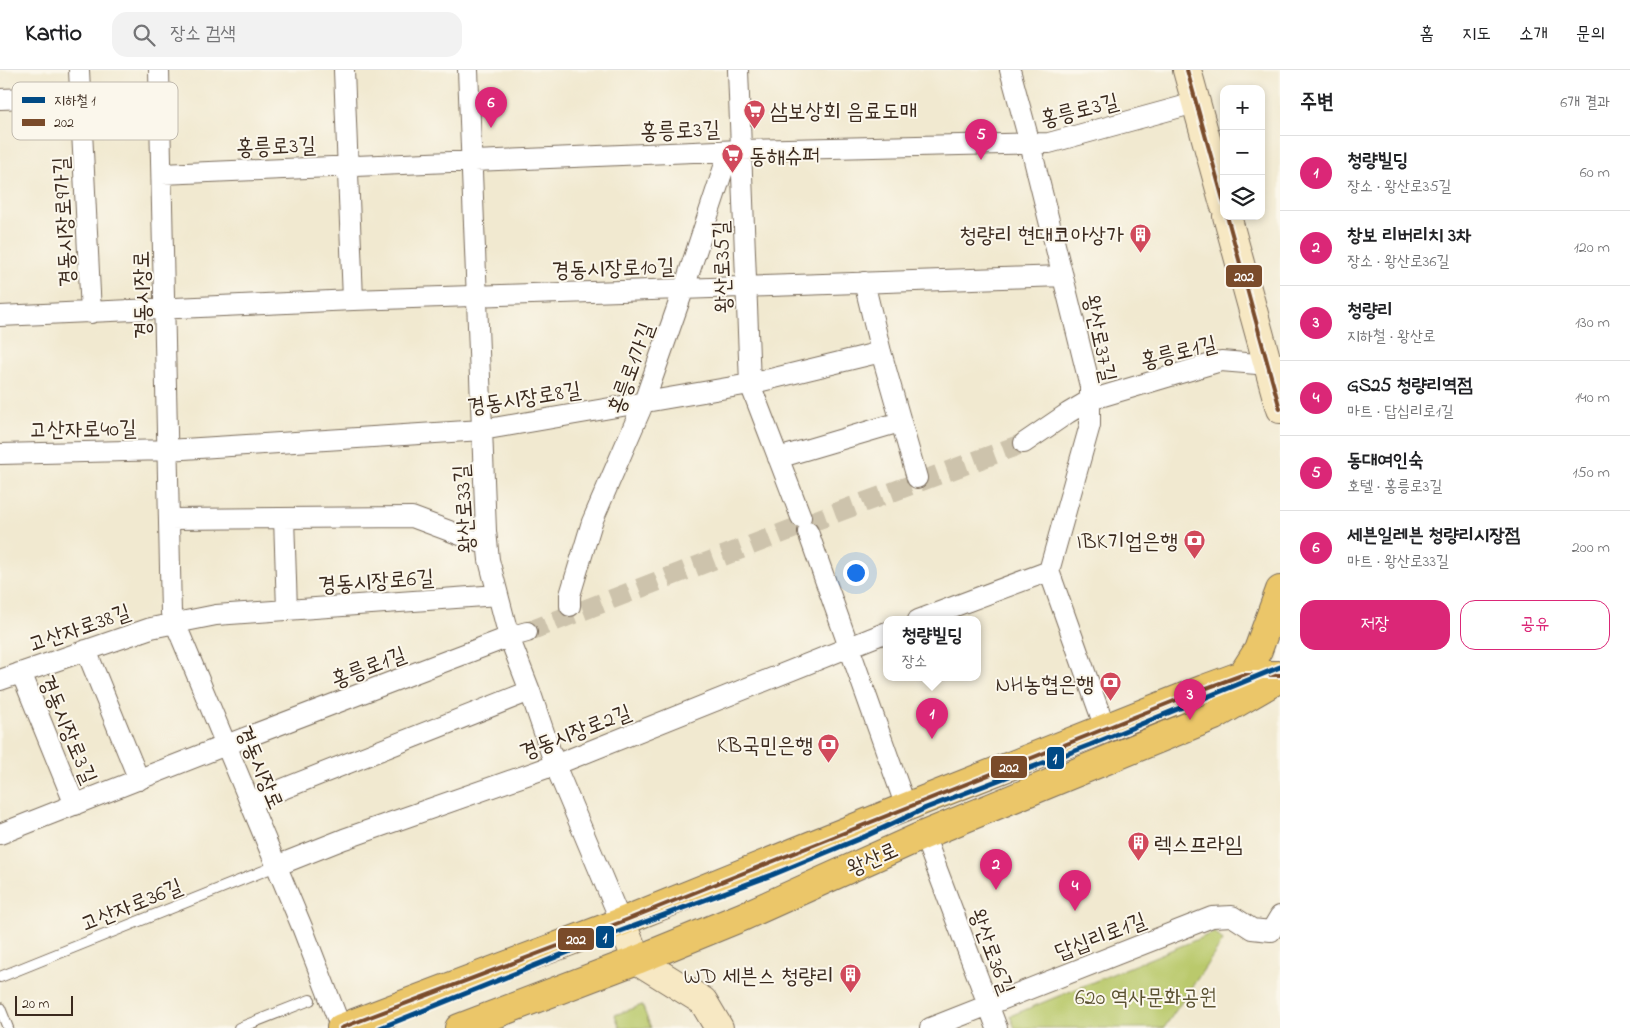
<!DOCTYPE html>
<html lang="ko">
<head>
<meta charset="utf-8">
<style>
  :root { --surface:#fff; --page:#f2f2f2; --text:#202124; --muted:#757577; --line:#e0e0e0; --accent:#db2777 }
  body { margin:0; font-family:"Indie Flower","Poor Story",sans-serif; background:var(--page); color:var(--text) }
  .controls { position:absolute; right:15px; top:15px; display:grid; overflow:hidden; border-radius:10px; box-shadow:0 2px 8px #0003 }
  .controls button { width:45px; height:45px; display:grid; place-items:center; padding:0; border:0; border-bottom:1px solid var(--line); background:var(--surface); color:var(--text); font:25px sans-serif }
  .scale { position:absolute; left:15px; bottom:12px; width:58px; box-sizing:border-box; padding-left:5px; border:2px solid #3b2a1e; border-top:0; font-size:14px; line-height:18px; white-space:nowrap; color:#3b2a1e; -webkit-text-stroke:4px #fbf7ec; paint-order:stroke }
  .you { position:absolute; left:855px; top:502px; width:18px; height:18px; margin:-12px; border:4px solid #fff; border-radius:50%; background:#1a73e8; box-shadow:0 0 0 8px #1a73e833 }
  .badge { display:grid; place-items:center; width:32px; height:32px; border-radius:50%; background:var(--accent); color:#fff; font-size:16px; font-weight:700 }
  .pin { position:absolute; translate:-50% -41px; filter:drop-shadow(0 1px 2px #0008) }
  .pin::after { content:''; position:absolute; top:26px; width:18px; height:15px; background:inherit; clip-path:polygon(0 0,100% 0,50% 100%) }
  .popup { position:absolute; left:883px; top:546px; width:98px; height:65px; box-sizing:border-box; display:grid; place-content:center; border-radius:10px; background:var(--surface); filter:drop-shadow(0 1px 4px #0005); font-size:16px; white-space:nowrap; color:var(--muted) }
  .popup b { font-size:19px; color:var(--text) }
  .popup::after { content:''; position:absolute; left:50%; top:100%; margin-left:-10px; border:10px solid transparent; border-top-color:var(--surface) }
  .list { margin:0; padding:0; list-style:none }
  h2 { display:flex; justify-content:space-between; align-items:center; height:65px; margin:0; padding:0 20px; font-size:21px }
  h2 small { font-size:16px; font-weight:400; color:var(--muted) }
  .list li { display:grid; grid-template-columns:32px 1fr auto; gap:15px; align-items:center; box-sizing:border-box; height:75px; padding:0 20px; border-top:1px solid var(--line) }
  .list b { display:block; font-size:19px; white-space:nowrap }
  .list p { margin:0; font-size:16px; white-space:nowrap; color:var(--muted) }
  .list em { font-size:16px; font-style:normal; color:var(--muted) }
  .actions { display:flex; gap:10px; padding:15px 20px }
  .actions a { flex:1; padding:11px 0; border:1px solid var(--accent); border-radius:15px; text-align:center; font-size:18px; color:var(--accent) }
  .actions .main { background:var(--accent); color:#fff }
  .icon { flex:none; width:28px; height:28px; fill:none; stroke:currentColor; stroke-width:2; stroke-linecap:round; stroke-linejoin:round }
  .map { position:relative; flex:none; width:1280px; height:958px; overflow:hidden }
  header { display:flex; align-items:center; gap:30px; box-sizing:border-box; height:70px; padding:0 25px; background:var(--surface); border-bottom:1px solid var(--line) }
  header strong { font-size:24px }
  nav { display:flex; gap:28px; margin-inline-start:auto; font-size:18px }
  .search { width:350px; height:45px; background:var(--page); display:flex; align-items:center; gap:12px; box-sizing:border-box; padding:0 18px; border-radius:15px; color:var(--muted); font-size:19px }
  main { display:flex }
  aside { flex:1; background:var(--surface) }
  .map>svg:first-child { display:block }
</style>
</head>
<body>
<header>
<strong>Kartio</strong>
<div class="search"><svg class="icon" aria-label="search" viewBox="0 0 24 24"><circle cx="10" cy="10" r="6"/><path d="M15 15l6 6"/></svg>장소 검색</div>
<nav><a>홈</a><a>지도</a><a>소개</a><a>문의</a></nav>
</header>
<main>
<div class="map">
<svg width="1280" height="958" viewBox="0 0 1280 958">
  <rect width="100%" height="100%" fill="#fbf7ec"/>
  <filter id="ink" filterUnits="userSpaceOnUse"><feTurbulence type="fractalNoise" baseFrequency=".02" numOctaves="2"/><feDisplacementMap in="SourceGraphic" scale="10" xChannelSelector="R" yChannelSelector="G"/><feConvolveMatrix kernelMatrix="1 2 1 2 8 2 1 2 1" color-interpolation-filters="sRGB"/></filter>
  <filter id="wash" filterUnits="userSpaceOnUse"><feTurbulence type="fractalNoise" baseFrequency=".0096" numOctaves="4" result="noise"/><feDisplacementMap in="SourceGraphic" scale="20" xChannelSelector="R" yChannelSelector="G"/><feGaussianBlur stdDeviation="1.12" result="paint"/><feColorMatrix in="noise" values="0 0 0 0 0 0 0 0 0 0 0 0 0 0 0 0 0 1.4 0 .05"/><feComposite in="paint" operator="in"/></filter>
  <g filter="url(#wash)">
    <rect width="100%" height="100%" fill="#f1e9d0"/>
    <!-- green -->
    <path fill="#bac96c" stroke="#7a7a45" d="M1215,862L1223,871L1164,958H1015L1010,946Z
      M642,935L651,958H620L615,945Z"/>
  </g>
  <g filter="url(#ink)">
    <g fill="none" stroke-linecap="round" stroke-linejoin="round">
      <!-- minor-tunnel -->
      <path stroke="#cdc3ac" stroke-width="20" stroke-dasharray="20 10" stroke-linecap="butt" d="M527,562L803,455L1024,373"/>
      <defs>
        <path id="service" d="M0,907L276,796
          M0,938L8,958
          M239,958L310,930
          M383,958L398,948"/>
        <path id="minor" d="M79,0L91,243
          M159,0L171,543L302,857L341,958
          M344,0L353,230
          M468,0L486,461L489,490L509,567L530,621L555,695L621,852
          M738,0L750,314L801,447
          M1010,0L1030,74L1090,316V355L1049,501L1105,658
          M0,29L81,26
          M162,104L741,80L1049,73L1195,33
          M864,212L881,282L917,408
          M0,246L353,230L1063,206
          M1024,373L1068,343L1090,330L1221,291L1269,295L1280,294
          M0,384L168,380L482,360L750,314L881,282
          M778,388L900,352
          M284,448L287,540
          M169,449L412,447L487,475
          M808,462L906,737
          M570,536V525L592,452L644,332L684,218L726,91L741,80
          M918,550L1049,501
          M86,580L139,710
          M19,603L25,612L75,735
          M0,610L151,558L216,545L498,525
          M250,732L530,621
          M0,764L226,675L509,567L527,562
          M924,765L997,958
          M276,796L344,769L555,695L887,562
          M930,958L1212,847L1232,846L1252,859L1271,861L1280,846"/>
        <path id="secondary" d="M1187,0L1224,134
          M1227,146L1280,339
          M621,852L637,890L703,931L719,958"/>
        <path id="primary" d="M1242,605L1258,580L1280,520
          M341,958L621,852L906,737L1204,619L1242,605H1280
          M459,958L637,890L742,847L924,765L1214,646L1280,608"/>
      </defs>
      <!-- service casing -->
      <use href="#service" stroke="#7b6d5c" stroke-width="12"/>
      <!-- minor casing -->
      <use href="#minor" stroke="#7b6d5c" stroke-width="22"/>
      <!-- secondary casing -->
      <use href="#secondary" stroke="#7b6d5c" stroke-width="30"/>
      <!-- primary casing -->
      <use href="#primary" stroke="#7b6d5c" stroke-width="30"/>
      <!-- service -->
      <use href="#service" stroke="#fff" stroke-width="10"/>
      <!-- minor -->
      <use href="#minor" stroke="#fff" stroke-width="20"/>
      <!-- secondary -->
      <use href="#secondary" stroke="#f7e8c3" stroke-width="28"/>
      <!-- primary -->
      <use href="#primary" stroke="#ebc669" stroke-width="28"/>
      <defs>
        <path id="bus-1" d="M1187,0L1224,133
          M1227,146L1280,339
          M341,958L621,852L1204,619L1242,605H1280"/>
      </defs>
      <!-- bus-1 casing -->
      <use href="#bus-1" stroke="#fbf7ec" stroke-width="8"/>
      <!-- bus-1 -->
      <use href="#bus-1" stroke="#7a4b2a" stroke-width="4"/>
      <defs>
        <path id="metro-1" d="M380,958L618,862L772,805L866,766L926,738L1090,675L1280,597"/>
      </defs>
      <!-- metro-1 casing -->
      <use href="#metro-1" stroke="#fbf7ec" stroke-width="9"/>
      <!-- metro-1 -->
      <use href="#metro-1" stroke="#004a85" stroke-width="5"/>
    </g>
  </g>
  <!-- icons -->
  <defs>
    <symbol id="supermarket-pin" viewBox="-11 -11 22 30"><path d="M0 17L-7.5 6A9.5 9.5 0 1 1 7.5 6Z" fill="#d1495b" stroke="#fbf7ec"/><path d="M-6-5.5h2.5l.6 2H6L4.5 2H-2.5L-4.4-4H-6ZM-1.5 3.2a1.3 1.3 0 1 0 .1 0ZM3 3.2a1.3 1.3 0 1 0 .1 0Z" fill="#fff"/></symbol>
    <symbol id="building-pin" viewBox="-11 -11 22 30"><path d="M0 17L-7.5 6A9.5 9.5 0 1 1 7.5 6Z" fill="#d1495b" stroke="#fbf7ec"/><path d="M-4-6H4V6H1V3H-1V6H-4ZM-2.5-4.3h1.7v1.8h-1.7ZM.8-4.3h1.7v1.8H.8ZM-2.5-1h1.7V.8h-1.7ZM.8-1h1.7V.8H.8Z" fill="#fff"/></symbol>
    <symbol id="bank-pin" viewBox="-11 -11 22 30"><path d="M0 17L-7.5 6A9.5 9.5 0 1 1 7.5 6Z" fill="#d1495b" stroke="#fbf7ec"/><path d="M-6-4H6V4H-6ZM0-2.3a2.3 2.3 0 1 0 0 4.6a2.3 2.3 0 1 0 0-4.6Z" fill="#fff"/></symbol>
  </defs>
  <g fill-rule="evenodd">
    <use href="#supermarket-pin" x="742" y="28" width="25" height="34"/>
    <use href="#supermarket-pin" x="720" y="72" width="25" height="34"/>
    <use href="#building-pin" x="1128" y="152" width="25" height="34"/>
    <use href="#bank-pin" x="1182" y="458" width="25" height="34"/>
    <use href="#bank-pin" x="1098" y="600" width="25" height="34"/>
    <use href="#bank-pin" x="816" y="662" width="25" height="34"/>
    <use href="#building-pin" x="1126" y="760" width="25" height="34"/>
    <use href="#building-pin" x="838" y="892" width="25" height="34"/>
  </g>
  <g text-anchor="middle" stroke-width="4" stroke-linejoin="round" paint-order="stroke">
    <!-- street labels -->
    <g font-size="22" fill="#3b2a1e" stroke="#fbf7ec">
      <text transform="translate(1079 39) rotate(-14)" y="8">홍릉로3길</text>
      <text transform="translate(680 59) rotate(-2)" y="8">홍릉로3길</text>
      <text transform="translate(276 75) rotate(-2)" y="8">홍릉로3길</text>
      <text transform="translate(63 152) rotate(-93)" y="8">경동시장로9가길</text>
      <text transform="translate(613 197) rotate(-2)" y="8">경동시장로10길</text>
      <text transform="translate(721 197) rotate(-92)" y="8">왕산로35길</text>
      <text transform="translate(141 225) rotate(-91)" y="8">경동시장로</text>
      <text transform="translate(1101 268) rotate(78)" y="8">왕산로37길</text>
      <text transform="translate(1178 281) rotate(-14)" y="8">홍릉로1길</text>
      <text transform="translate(630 298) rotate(-70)" y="8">홍릉로1가길</text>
      <text transform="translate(524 327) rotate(-9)" y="8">경동시장로8길</text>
      <text transform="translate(83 358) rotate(-1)" y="8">고산자로40길</text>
      <text transform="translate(463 439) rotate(-94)" y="8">왕산로33길</text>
      <text transform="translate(376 510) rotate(-4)" y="8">경동시장로6길</text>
      <text transform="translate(79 557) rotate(-19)" y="8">고산자로38길</text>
      <text transform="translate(368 596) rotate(-21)" y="8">홍릉로1길</text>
      <text transform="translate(69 659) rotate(67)" y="8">경동시장로3길</text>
      <text transform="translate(575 661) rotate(-21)" y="8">경동시장로2길</text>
      <text transform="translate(261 697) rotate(67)" y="8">경동시장로</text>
      <text transform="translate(872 788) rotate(-24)" y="8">왕산로</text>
      <text transform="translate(131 834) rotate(-22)" y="8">고산자로36길</text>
      <text transform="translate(1100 865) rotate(-21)" y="8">답십리로1길</text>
      <text transform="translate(993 881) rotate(69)" y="8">왕산로36길</text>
    </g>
    <!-- poi labels -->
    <g font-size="22" fill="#3b2a1e" stroke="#fbf7ec" text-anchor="end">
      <text x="770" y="48" text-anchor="start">삼보상회 음료도매</text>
      <text x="749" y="93" text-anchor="start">동해슈퍼</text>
      <text x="1124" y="172">청량리 현대코아상가</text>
      <text x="1178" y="478">IBK기업은행</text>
      <text x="1094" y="621">NH농협은행</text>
      <text x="813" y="682">KB국민은행</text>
      <text x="1154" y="781" text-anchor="start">렉스프라임</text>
      <text x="834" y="913">WD 세븐스 청량리</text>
    </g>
    <!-- park labels -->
    <g font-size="22" fill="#5b5232" stroke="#fbf7ec">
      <text x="1146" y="934">620 역사문화공원</text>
    </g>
  </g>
  <!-- legend -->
  <rect x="12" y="12" width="166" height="58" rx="8" fill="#fbf7ec" stroke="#c1baae" stroke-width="1"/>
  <rect x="22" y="27" width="23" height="6" fill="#004a85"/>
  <rect x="22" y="49" width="23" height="7" fill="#7a4b2a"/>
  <g font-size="14" fill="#3b2a1e">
    <text x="54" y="35">지하철 1</text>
    <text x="54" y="57">202</text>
  </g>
  <g stroke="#fbf7ec" stroke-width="2">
    <rect x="1225" y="194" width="38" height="24" rx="5" fill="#7a4b2a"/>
    <rect x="1046" y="676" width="19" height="24" rx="5" fill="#004a85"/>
    <rect x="990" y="685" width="38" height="24" rx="5" fill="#7a4b2a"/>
    <rect x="595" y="855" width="20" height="24" rx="5" fill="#004a85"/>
    <rect x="557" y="857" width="38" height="24" rx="5" fill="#7a4b2a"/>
  </g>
  <g font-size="14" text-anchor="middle" font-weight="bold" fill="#fff">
    <text x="1244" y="211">202</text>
    <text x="1055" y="693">1</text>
    <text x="1009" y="702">202</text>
    <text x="605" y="872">1</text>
    <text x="576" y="874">202</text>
  </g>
</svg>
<div class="controls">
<button>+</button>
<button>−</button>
<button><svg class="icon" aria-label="layers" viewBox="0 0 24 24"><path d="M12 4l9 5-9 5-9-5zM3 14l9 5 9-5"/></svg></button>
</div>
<div class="scale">20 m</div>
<div class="you"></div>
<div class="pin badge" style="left:932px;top:669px">1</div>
<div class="popup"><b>청량빌딩</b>장소</div>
<div class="pin badge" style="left:996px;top:820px">2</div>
<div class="pin badge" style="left:1190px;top:650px">3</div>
<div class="pin badge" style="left:1075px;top:841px">4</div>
<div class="pin badge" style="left:981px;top:90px">5</div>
<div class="pin badge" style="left:491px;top:58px">6</div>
</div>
<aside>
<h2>주변<small>6개 결과</small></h2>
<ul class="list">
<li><span class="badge">1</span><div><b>청량빌딩</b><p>장소 · 왕산로35길</p></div><em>60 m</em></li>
<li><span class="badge">2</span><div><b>창보 리버리치 3차</b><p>장소 · 왕산로36길</p></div><em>120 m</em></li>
<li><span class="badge">3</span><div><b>청량리</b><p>지하철 · 왕산로</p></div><em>130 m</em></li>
<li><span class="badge">4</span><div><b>GS25 청량리역점</b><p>마트 · 답십리로1길</p></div><em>140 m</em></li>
<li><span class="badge">5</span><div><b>동대여인숙</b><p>호텔 · 홍릉로3길</p></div><em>150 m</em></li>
<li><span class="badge">6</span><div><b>세븐일레븐 청량리시장점</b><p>마트 · 왕산로33길</p></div><em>200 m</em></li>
</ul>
<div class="actions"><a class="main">저장</a><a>공유</a></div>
</aside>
</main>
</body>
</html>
